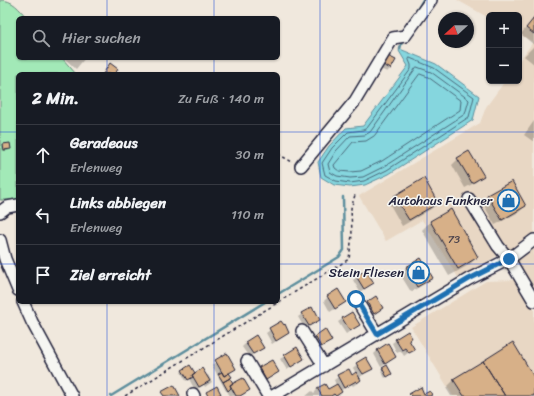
<!DOCTYPE html>
<html lang="de">
<head>
<meta charset="utf-8">
<style>
  :root { --surface:#171b24; --page:#20242c; --text:#f1f3f6; --muted:#9ea1a6; --line:#363941 }
  body { margin:0; font-family:Sriracha,sans-serif; background:var(--page); color:var(--text) }
  .controls { position:absolute; right:12px; top:12px; display:grid; overflow:hidden; border-radius:6px; box-shadow:0 1px 3px #0004 }
  .controls button { width:36px; height:36px; display:grid; place-items:center; padding:0; border:0; border-bottom:1px solid var(--line); background:var(--surface); color:var(--text); font:20px sans-serif }
  .compass { position:absolute; left:438px; top:12px; width:36px; height:36px; border-radius:50%; background:var(--surface); box-shadow:0 1px 3px #0004; rotate:249deg }
  .stop { position:absolute; width:12px; height:12px; margin:-9px; border:3px solid #1f6fb2; border-radius:50%; background:#fff }
  .stop.end { background:#1f6fb2; border-color:#fff; box-shadow:0 1px 4px #0008 }
  .list { margin:0; padding:0; list-style:none }
  h2 { display:flex; justify-content:space-between; align-items:center; height:52px; margin:0; padding:0 16px; font-size:17px }
  h2 small { font-size:13px; font-weight:400; color:var(--muted) }
  .list li { display:grid; grid-template-columns:26px 1fr auto; gap:12px; align-items:center; box-sizing:border-box; height:60px; padding:0 16px; border-top:1px solid var(--line) }
  .list b { display:block; font-size:15px; white-space:nowrap }
  .list p { margin:0; font-size:13px; white-space:nowrap; color:var(--muted) }
  .list em { font-size:13px; font-style:normal; color:var(--muted) }
  .icon { flex:none; width:22px; height:22px; fill:none; stroke:currentColor; stroke-width:2; stroke-linecap:round; stroke-linejoin:round }
  .map { position:relative; flex:none; width:534px; height:396px; overflow:hidden }
  .search { position:absolute; background:var(--surface); box-shadow:0 1px 3px #0004; left:16px; top:16px; width:264px; height:44px; display:flex; align-items:center; gap:10px; box-sizing:border-box; padding:0 14px; border-radius:6px; color:var(--muted); font-size:15px }
  .panel { position:absolute; background:var(--surface); box-shadow:0 1px 3px #0004; left:16px; top:72px; width:264px; height:232px; border-radius:6px }
  .map>svg:first-child { display:block }
</style>
</head>
<body>
<div class="map">
<svg width="534" height="396" viewBox="0 0 534 396">
  <rect width="100%" height="100%" fill="#f0e8dd"/>
  <filter id="ink" filterUnits="userSpaceOnUse"><feTurbulence type="fractalNoise" baseFrequency=".025" numOctaves="2"/><feDisplacementMap in="SourceGraphic" scale="8" xChannelSelector="R" yChannelSelector="G"/><feConvolveMatrix kernelMatrix="1 2 1 2 8 2 1 2 1" color-interpolation-filters="sRGB"/></filter>
  <g filter="url(#ink)">
    <!-- built -->
    <path fill="#e8d7c4" d="M457,0H534V396H453L411,327L486,281L514,280L498,255L459,279L422,220L386,241L359,196L480,123L486,107L505,81H519V61L533,42L519,34V15H489V18Z"/>
    <!-- green -->
    <path fill="#a2e9b7" stroke="#628679" d="M0,0C13,0 19,9 27,18H18V58H62L76,74H18V200H0Z"/>
    <!-- water -->
    <path fill="#85d6de" stroke="#5d8e9d" d="M400,49L436,64L479,96L473,120L389,174L365,185L350,187L334,185L321,177L318,162L329,146L346,128L363,126L408,66L399,51Z"/>
    <!-- shadow -->
    <path fill="#0003" d="M534,18V45L521,34Z
      M534,46V64L524,56Z
      M64,58H85L76,69Z
      M382,60L391,68L387,72L378,68Z
      M534,121V142L524,135Z
      M4,145L10,149L8,151H3L2,146Z
      M469,153L482,176L476,182L465,188L452,165L458,159Z
      M488,196L525,206L519,212L495,225L482,202Z
      M395,197L437,203L431,209L402,226L389,203Z
      M450,211L477,257L469,265L449,276L422,230L430,222Z
      M420,259L431,277L426,283L411,292L400,274L406,268Z
      M357,277L372,283L360,292L353,280Z
      M328,297L345,302L330,312L324,301Z
      M367,302L382,308L370,317L364,306Z
      M351,313L358,325L346,334L338,322Z
      M302,314L318,320L305,329L298,317Z
      M281,322L288,333L272,344L266,333Z
      M315,336L330,341L317,350L311,340Z
      M396,340L413,349L404,356L401,351L397,353L392,343Z
      M246,343L263,348L249,357L242,347Z
      M297,348L303,359L287,370L280,359Z
      M378,350L395,357L381,367L374,354Z
      M227,354L235,368L229,374V379L233,385L249,390L241,396H230L227,391H226L212,365Z
      M357,364L372,368L359,378L360,380L356,384L353,386L351,384L340,391L341,392L337,396H306L312,391L314,393L318,389L328,390L336,385L334,380L348,370L351,376L356,373L353,368Z
      M190,366L194,374L206,376L208,375L212,382L205,387L204,385L195,390L189,379L186,381L181,372Z
      M387,367L391,374L385,378L381,371Z
      M260,368L278,372L262,383L256,372Z
      M534,379V396H451L446,388L454,380Z"/>
    <g fill="none" stroke-linecap="round" stroke-linejoin="round">
      <!-- shore -->
      <path stroke="#4a6a7c" stroke-width="1" d="M410,58L434,68L474,97L469,117L387,170L364,181L350,183L336,181L325,175L322,163L332,148L348,132L363,130L367,128L411,69V65L409,60Z
        M417,67L431,72L468,99L469,100L465,114L385,166L363,177L350,178L337,176L330,172L328,164L336,151L350,136L365,135L370,132Z
        M420,74L428,77L461,101L460,110L382,161L361,171L350,172L339,171L335,168L334,165L353,142L366,141L374,136Z"/>
      <!-- stream -->
      <path stroke="#5d8e9d" stroke-width="2.5" d="M414,15L423,0
        M400,49L402,41
        M278,294L339,257L344,250L343,197
        M111,396L265,302"/>
    </g>
    <!-- building -->
    <path fill="#d7b088" stroke="#22223b" d="M534,18V34L526,28Z
      M386,55L396,60L391,69L381,64Z
      M110,63L118,69L115,74H103Z
      M10,143L11,149L4,150L3,144Z
      M469,151L484,176L472,183L457,158Z
      M424,178L438,203L409,220L394,196Z
      M512,181L526,206L502,220L487,195Z
      M451,209L478,257L458,269L430,221Z
      M421,258L433,278L417,287L406,267Z
      M366,270L374,283L364,289L356,276Z
      M338,289L346,302L335,309L327,296Z
      M376,296L383,308L374,314L367,302Z
      M312,307L314,311L315,310L320,320L309,326L301,313Z
      M352,312L360,325L350,331L342,318Z
      M281,321L284,325L285,324L289,333L276,341L269,328Z
      M325,329L332,341L321,347L315,336Z
      M408,331L412,338L409,340L415,350L409,353L405,348L402,350L395,339Z
      M256,335L264,348L253,354L245,342Z
      M513,342L534,377V396H505L483,361Z
      M388,343L396,357L385,364L377,350Z
      M297,347L304,359L291,367L284,355Z
      M227,353L236,369L224,376L215,360Z
      M366,357L373,369L363,374L356,363Z
      M272,360L279,372L266,380L259,367Z
      M483,361L505,396H464L453,379Z
      M190,365L195,373L192,375L193,377L188,380L182,370Z
      M387,365L392,374L387,377L382,368Z
      M202,368L210,381L199,387L192,375Z
      M349,369L352,375L356,372L361,380L357,383L356,381L344,388L337,375Z
      M222,372L224,376L229,373L232,377L223,382L218,374Z
      M230,378L233,383L230,385L231,388L228,391L223,382Z
      M243,378L250,390L240,396H236L230,385Z
      M325,384L328,389L337,384L342,392L336,396L334,394L331,396H322L317,388Z
      M174,385L180,396H164L161,392Z
      M217,386L221,394L216,396H208L206,392Z
      M421,387L424,394L430,391L432,395L430,396H411L409,394Z"/>
    <g fill="none" stroke-linecap="round" stroke-linejoin="round">
      <defs>
        <path id="minor" d="M301,166L355,101L393,38L405,36L431,0
          M469,199L498,246L509,259L534,301
          M0,212L7,207L18,205
          M0,240L5,259L18,290
          M356,299L377,334
          M23,302L32,322L72,396
          M302,331L324,366
          M247,361L268,396
          M193,394L194,396
          M273,396L469,279L509,259L534,240"/>
      </defs>
      <!-- minor casing -->
      <use href="#minor" stroke="#22223b" stroke-width="14"/>
      <!-- path -->
      <path stroke="#22223b" stroke-width="1.5" stroke-dasharray="3 3" stroke-linecap="butt" d="M278,154L292,162
        M125,396L349,259L352,235L351,208L355,195"/>
      <!-- minor -->
      <use href="#minor" stroke="#f6f6f2" stroke-width="11"/>
    </g>
  </g>
  <g fill="none" stroke-linecap="round" stroke-linejoin="round" filter="url(#ink)">
    <!-- route -->
    <path stroke="#1f6fb2" stroke-width="5" d="M356,299L377,334L469,279L509,259"/>
  </g>
  <!-- grid -->
  <path fill="none" stroke="#1d4ed8" stroke-width="1" stroke-opacity="0.55" d="M107,0V18M214,0V18M320,0V396M427,0V396M107,58V74M214,58V74M0,132H18M278,132H534M0,264H18M278,264H534M107,302V396M214,302V396"/>
  <!-- icons -->
  <defs>
    <symbol id="shop-ring" viewBox="-11 -11 22 22"><circle r="9.5" fill="#f6f6f2" stroke="#1f6fb2" stroke-width="1.5"/><path d="M-5-2.5h2.3a2.7 3.5 0 0 1 5.4 0H5L5.5 6h-11ZM-1.5-2.5h3a1.5 2.3 0 0 0-3 0Z" fill="#1f6fb2"/></symbol>
  </defs>
  <g fill-rule="evenodd">
    <use href="#shop-ring" x="496" y="188" width="25" height="25"/>
    <use href="#shop-ring" x="406" y="260" width="25" height="25"/>
  </g>
  <g text-anchor="middle" stroke-width="3" stroke-linejoin="round" paint-order="stroke">
    <!-- number labels -->
    <g font-size="11" fill="#4f464e">
      <text x="454" y="243">73</text>
    </g>
    <!-- poi labels -->
    <g font-size="13" fill="#22223b" stroke="#f6f6f2" text-anchor="end">
      <text x="492" y="205">Autohaus Funkner</text>
      <text x="404" y="277">Stein Fliesen</text>
    </g>
  </g>
</svg>
<div class="controls">
<button>+</button>
<button>−</button>
</div>
<svg class="compass" viewBox="-18 -18 36 36"><path d="M0-13l5 13h-10z" fill="#e53935"/><path d="M0 13l5-13h-10z" fill="#9ea1a6"/></svg>
<div class="stop" style="left:356px;top:299px"></div>
<div class="stop end" style="left:509px;top:259px"></div>
<div class="search"><svg class="icon" aria-label="search" viewBox="0 0 24 24"><circle cx="10" cy="10" r="6"/><path d="M15 15l6 6"/></svg>Hier suchen</div>
<section class="panel">
<h2>2 Min.<small>Zu Fuß · 140 m</small></h2>
<ul class="list">
<li><svg class="icon" aria-label="ahead" viewBox="0 0 24 24"><path d="M12 20V5M6 11l6-6 6 6"/></svg><div><b>Geradeaus</b><p>Erlenweg</p></div><em>30 m</em></li>
<li><svg class="icon" aria-label="left" viewBox="0 0 24 24"><path d="M17 20v-9H6M10 6l-5 5 5 5"/></svg><div><b>Links abbiegen</b><p>Erlenweg</p></div><em>110 m</em></li>
<li><svg class="icon" aria-label="arrive" viewBox="0 0 24 24"><path d="M6 21V4h12l-3 4 3 4H6"/></svg><div><b>Ziel erreicht</b></div></li>
</ul>
</section>
</div>
</body>
</html>
